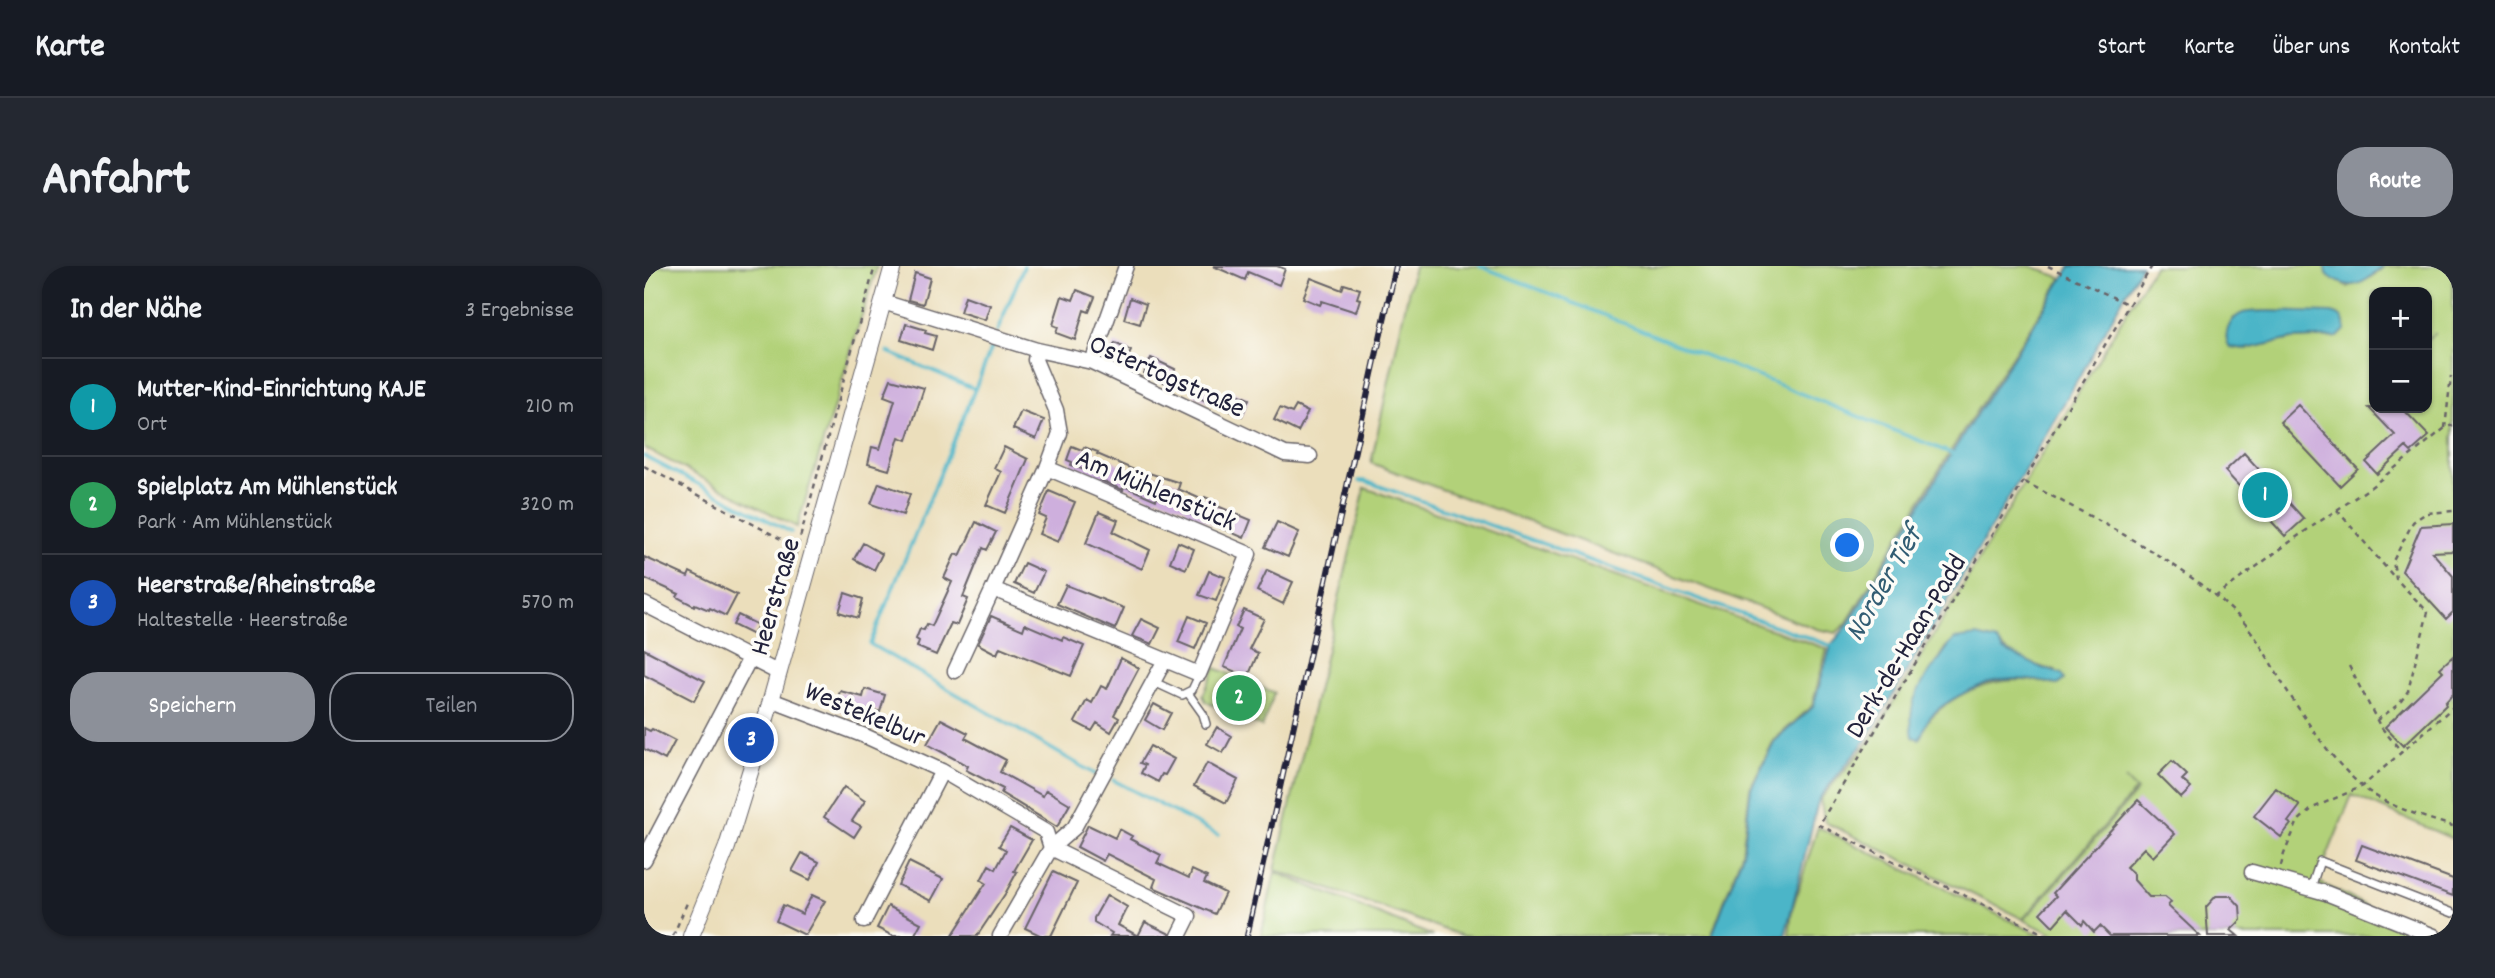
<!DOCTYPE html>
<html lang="de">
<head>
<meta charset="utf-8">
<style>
  :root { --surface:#171b24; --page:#242831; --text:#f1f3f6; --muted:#9ea1a6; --line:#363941; --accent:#8c9099 }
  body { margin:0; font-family:Dekko,sans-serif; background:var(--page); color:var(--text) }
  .controls { position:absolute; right:21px; top:21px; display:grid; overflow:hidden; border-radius:14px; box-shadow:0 2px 5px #0004 }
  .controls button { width:63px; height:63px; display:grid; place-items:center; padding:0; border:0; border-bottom:2px solid var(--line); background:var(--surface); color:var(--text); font:35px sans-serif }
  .you { position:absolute; left:1204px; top:280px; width:24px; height:24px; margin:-18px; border:5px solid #fff; border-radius:50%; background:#1a73e8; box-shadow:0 0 0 10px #1a73e833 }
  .badge { display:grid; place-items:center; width:46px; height:46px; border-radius:50%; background:var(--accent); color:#fff; font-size:23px; font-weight:700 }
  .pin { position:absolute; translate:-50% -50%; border:4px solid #fff; box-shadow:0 2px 7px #0006 }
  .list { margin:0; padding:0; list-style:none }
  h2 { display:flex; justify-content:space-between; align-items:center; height:91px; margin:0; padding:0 28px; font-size:30px }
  h2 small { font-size:23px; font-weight:400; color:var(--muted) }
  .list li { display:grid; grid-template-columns:46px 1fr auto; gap:21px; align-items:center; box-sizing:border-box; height:98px; padding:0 28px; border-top:2px solid var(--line) }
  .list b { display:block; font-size:26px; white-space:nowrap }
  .list p { margin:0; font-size:23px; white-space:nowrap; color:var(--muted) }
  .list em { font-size:23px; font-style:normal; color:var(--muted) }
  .actions { display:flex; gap:14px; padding:21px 28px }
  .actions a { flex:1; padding:16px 0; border:2px solid var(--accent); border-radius:28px; text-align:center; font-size:24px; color:var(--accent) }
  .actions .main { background:var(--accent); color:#fff }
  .map { position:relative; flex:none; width:1809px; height:670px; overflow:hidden; border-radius:28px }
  header { display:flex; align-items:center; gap:42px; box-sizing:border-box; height:98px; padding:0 35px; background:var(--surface); border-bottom:2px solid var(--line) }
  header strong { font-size:33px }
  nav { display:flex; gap:38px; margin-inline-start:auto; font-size:24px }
  .intro { display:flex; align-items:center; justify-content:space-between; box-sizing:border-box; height:168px; padding:0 42px }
  h1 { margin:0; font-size:49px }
  .button { padding:18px 32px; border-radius:28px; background:var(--accent); color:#fff; font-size:24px; font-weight:700 }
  main { display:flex; gap:42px; padding:0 42px }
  aside { flex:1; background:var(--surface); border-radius:28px; box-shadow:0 2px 5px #0004 }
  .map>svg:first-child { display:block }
</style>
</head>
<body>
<header>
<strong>Karte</strong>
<nav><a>Start</a><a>Karte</a><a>Über uns</a><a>Kontakt</a></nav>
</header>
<div class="intro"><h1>Anfahrt</h1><a class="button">Route</a></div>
<main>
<aside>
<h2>In der Nähe<small>3 Ergebnisse</small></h2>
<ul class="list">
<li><span class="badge" style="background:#0f9aa8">1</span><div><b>Mutter-Kind-Einrichtung KAJE</b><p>Ort</p></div><em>210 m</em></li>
<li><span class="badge" style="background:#2e9e5b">2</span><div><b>Spielplatz Am Mühlenstück</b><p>Park · Am Mühlenstück</p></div><em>320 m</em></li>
<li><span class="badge" style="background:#1a4fb4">3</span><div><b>Heerstraße/Rheinstraße</b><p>Haltestelle · Heerstraße</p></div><em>570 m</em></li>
</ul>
<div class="actions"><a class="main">Speichern</a><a>Teilen</a></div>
</aside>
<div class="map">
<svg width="1809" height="670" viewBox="0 0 1809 670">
  <rect width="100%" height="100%" fill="#fdfcf7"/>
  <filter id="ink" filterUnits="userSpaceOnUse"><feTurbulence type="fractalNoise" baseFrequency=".0143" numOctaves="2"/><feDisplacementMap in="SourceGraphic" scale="14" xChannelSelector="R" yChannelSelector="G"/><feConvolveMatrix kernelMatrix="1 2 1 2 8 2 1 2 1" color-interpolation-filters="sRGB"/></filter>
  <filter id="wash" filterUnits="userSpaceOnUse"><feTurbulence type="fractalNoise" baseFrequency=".00686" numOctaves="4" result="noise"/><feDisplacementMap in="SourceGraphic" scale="28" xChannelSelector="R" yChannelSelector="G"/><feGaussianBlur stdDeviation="1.57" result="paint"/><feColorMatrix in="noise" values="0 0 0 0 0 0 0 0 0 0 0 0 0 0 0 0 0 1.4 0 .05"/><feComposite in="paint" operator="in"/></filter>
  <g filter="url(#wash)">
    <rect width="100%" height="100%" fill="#ebdebb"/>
    <!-- green -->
    <path fill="#b2d179" stroke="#6a7a5a" stroke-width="2" fill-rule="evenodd" d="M0,0H233L153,261L0,182Z
      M770,0H1387L1418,12L1304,189L1202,358L1192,367L1173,363L727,197Z
      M1510,0H1681L1683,8L1704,21L1730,10L1740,0H1809V573L1708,529L1673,615L1781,670H1412L1380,654L1493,525L1481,513L1492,524L1379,653L1181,556L1176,533L1226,475ZM1730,26H1783V72L1792,67L1783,73V142H1730ZM1623,45L1694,49V71L1648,73L1602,83L1586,81C1579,70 1584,63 1590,52L1607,46ZM1352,375C1367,391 1392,400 1412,405L1414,419C1366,406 1320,418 1284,454L1293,396L1302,382Z
      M721,222L1183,383L1168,440L1130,474L1106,522L1098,587L1067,670H819L631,604Z
      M571,402L630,427L618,461L562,436L559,429Z
      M1174,561L1398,670H1145L1148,644Z
      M631,606L789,670H617Z"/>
    <!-- water -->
    <path fill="#4bb5c8" stroke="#366c82" stroke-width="2" d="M1427,0H1497L1436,110L1223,473L1175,532L1141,670H1068L1099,587L1107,522L1131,475L1169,441L1187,379L1203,360L1306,190Z
      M1681,0H1740C1719,18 1707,28 1682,8Z
      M1623,45L1687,47C1698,49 1699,53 1702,63L1694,71L1648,73L1602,83L1586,81C1578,70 1585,52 1599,47C1606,45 1615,46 1623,45Z
      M1333,370L1353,375L1360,384L1398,402L1418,408L1420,414L1414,419C1397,414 1373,412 1355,414C1336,417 1294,438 1284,454C1280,460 1280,467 1275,473L1269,471C1263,440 1272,424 1291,399C1298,390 1303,381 1311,373Z"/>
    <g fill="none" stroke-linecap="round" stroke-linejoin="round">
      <!-- stream -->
      <path stroke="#4bb5c8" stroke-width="3.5" d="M836,0L1309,188
        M353,66L380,0
        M244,86L331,123L226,378L451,508
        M331,123L349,78
        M0,190L147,266
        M715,215H721L1188,380
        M469,514L574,569"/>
    </g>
    <g id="blocks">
      <!-- building -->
      <path fill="#ceafdd" d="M569,0H633L641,3L635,19L604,6L601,14Z
        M271,7L286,12L279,38L264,34Z
        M667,12L698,24L700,18L716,23L713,32L716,33L712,46L678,35L676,39L659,32Z
        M433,24L451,31L445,46L440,44L431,74L412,67L414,61L409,59L418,30L429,34Z
        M321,30L346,39L341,54L316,46Z
        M486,32L502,38L496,58L480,53Z
        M262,58L282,64L281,67L292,70L288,84L257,74Z
        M471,77L487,85L480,99L464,92Z
        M507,92L531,103L524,118L500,107Z
        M247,113L280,122L263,174L255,171L245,204L224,198L228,181L236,183L251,134L240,130Z
        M556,115L571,122L564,136L549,129Z
        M589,126L605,133L598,150L582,143Z
        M1654,139L1714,203L1696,220L1636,156Z
        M652,140L664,146L654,166L630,154L636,142L648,147Z
        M1725,142H1758L1785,170L1767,186L1762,181L1733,208L1722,196L1751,169Z
        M377,145L400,154L392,173L369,163Z
        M428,180L438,184L440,181L454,186L453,188L504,210L505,207L536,217L534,223L559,234L561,231L572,236L571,239L607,254L600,272L541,246L543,243L513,231L512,234L480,220L479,224L456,214L458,211L427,199L428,196L423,194Z
        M360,181L384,193L361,247L342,239L357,206L350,202Z
        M1600,187L1660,253L1641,270L1581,205Z
        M235,217L266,228L259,249L227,238Z
        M405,225L431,236L414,276L395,268L402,252L395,249Z
        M455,246L474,254L469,266L506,284L498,303L442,277Z
        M332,256L352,266L343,284L339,282L319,331L324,333L313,359L307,357L292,389L273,381L275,375L272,373L276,363L280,364L283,358L288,360L308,316L300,312L311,288L316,290Z
        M633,256L655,266L644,291L621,281Z
        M1809,258V285L1788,286L1809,310V346L1802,353L1758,305L1777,260Z
        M534,276L550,283L542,303L526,296Z
        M219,277L238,288L230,304L210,293Z
        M0,291L44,311L46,306L93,329L82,350L66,342L65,344L51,338L50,340L33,331L35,328L0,312Z
        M380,297L400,306L390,327L370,318Z
        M623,304L649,316L639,338L613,325Z
        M565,305L581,311L572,335L555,329Z
        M422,319L480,342L471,363L413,338Z
        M201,327L219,333L214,352L195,346Z
        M600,344L620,353L605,383L614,387L604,411L580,401L596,363L592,361Z
        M94,349L114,359L109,369L89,359Z
        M347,350L379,364L381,358L418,374L419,371L440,380L427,410L356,381L353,388L334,378Z
        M545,350L562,357L551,383L534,376Z
        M497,353L516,362L508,378L488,370Z
        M0,383L61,415L50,435L0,409Z
        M1809,390V428L1801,437L1802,439L1759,480L1741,461L1799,405L1796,402Z
        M477,392L495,402L470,449L475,452L467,466L453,457L448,465L431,456L443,434L448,437L457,420L463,423Z
        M221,423L241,429L236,446L225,443L222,452L191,443L196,425L219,431Z
        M510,438L527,447L518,464L501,454Z
        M297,453L324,467L321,472L362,494L356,506L399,530L402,524L426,538L413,561L357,527L359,523L322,504L324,500L283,478Z
        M573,461L588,470L579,487L563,478Z
        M0,462L6,465L8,463L31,475L21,494L0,483Z
        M506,480L530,493L521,509L518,508L514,516L497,507L501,499L496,497Z
        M1528,495L1543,509L1538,514L1547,522L1537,532L1514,509Z
        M563,497L594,514L582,537L550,520Z
        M200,521L221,535L208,555L217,560L210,571L180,551Z
        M1632,522L1656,540L1644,556L1647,558L1637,571L1610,550Z
        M1494,534L1531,568L1509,591L1500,582L1482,601L1490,608V614L1505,631H1521L1527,636L1524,640L1556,670H1466L1456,660L1450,666L1440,655L1438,659L1423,644L1409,660L1396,647L1412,630L1409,627Z
        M444,559L471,572L475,563L488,570L486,573L517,589L513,597L545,612L548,604L563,611L560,617L581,627L571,648L509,621L512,613L463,588L459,595L433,581Z
        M366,562L388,574L370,605L373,606L361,628L333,670H308L342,617L337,614L345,599L352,603L362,584L355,580Z
        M1718,579L1809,613V630L1712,594Z
        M158,587L175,596L166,614L148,605Z
        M265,596L299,613L287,635L254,619Z
        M409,606L433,617L407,670H398L381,662Z
        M168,629L181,635L161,669L132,655L139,639L158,648Z
        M463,629L483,641L474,659L494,670H466L468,667L450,656V652Z
        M1572,630H1587L1596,640L1597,654L1587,664L1594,670H1564L1562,641Z
        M244,640L277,657L270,670H249L233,662Z
        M501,656L526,668L525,670H494Z"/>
    </g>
  </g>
  <g filter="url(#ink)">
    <use href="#blocks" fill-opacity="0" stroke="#686468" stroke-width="2"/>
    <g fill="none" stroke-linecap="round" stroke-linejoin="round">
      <defs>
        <path id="service" d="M510,416L538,429L548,424L555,409
          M544,427L559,448L562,458
          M1667,622L1676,595L1809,647"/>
        <path id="minor" d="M239,36L393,84L448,96L641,188L666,190
          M448,96L482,0
          M403,202L605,288L555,408L521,394
          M0,338L135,407
          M311,405L349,323
          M127,434L221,470L298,505L402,566L407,582L545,650L535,670
          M0,594L106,392
          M1608,606L1682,627L1790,670
          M220,655L298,505
          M356,670L407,582L430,562L521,394L349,323L403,202L416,167L412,144L391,94L393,84"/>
        <path id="tertiary" d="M47,670L83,581L115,477L249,0"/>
      </defs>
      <!-- service casing -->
      <use href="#service" stroke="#686468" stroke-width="10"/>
      <!-- minor casing -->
      <use href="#minor" stroke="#686468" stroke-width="17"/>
      <!-- tertiary casing -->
      <use href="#tertiary" stroke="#686468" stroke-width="18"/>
      <!-- path -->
      <path stroke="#686468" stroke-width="2.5" stroke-dasharray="5 5" stroke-linecap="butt" d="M1404,0L1485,39
        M1801,162L1807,110
        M0,200L152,281
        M1381,216C1453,254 1532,292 1592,348C1614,369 1626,398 1642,423C1666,460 1693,504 1730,529C1748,541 1787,554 1809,560
        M1693,244L1750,311
        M151,290L231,0
        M1571,331L1654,270L1727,221L1801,162L1809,159
        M1705,400L1736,460L1758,486
        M1733,454L1755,438L1764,425L1784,346L1752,313L1749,295L1769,256L1782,247L1809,245
        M1637,600L1640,588L1654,555L1669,542L1719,520L1809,441
        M29,670L43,637
        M1404,670L1175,559L1508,0"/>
      <!-- service -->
      <use href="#service" stroke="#fff" stroke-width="7"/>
      <!-- minor -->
      <use href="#minor" stroke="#fff" stroke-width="14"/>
      <!-- tertiary -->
      <use href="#tertiary" stroke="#fff" stroke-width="16"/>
      <defs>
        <path id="rail" d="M603,670L752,0"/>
      </defs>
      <!-- rail casing -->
      <use href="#rail" stroke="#22223b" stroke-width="6"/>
      <!-- rail -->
      <use href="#rail" stroke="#fdfcf7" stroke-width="3.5" stroke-dasharray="10" stroke-linecap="butt"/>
    </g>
  </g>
  <g text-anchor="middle" stroke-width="7" stroke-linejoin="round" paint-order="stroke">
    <!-- street labels -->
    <g font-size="28" fill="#22223b" stroke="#fdfcf7">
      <text transform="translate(524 108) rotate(24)" y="10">Ostertogstraße</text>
      <text transform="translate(513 222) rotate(23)" y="10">Am Mühlenstück</text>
      <text transform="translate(129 330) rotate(-74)" y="10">Heerstraße</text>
      <text transform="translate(1260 379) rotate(-59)" y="10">Derk-de-Haan-Padd</text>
      <text transform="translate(222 446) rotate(23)" y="10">Westekelbur</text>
    </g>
    <!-- water labels -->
    <g font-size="30" font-style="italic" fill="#325d73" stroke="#fdfcf7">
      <text transform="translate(1238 317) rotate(-60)" y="10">Norder Tief</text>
    </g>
  </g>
</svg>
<div class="controls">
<button>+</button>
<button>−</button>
</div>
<div class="you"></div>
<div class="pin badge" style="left:1621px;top:229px;background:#0f9aa8">1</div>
<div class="pin badge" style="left:595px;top:432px;background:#2e9e5b">2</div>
<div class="pin badge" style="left:107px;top:474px;background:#1a4fb4">3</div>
</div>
</main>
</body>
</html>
